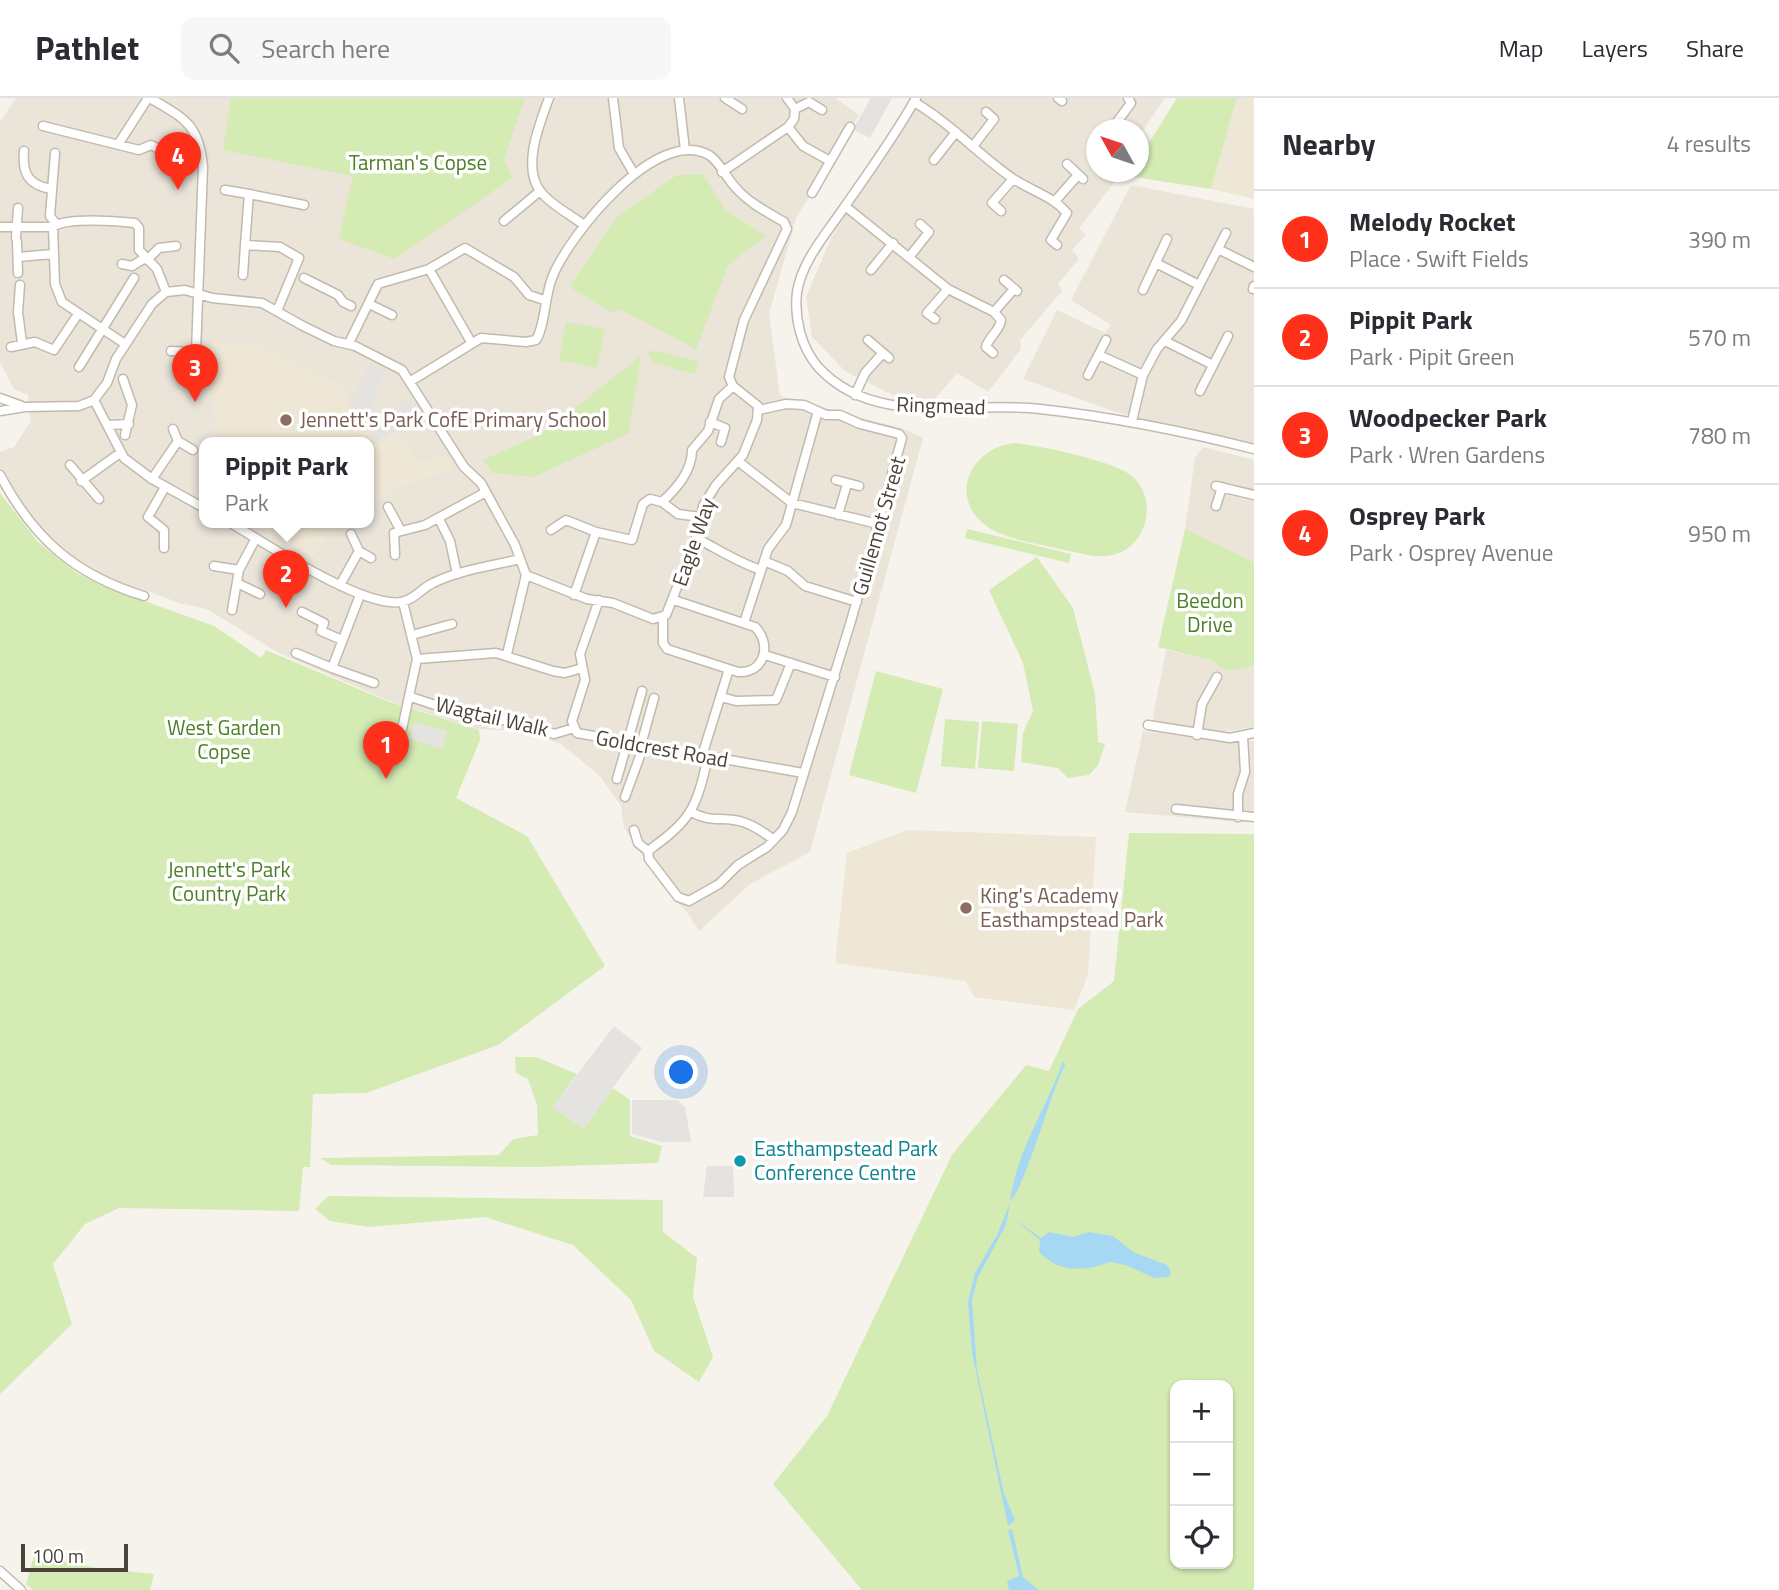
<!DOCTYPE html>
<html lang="en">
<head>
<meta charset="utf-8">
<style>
  :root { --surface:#fff; --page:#f7f7f7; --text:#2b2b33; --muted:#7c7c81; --line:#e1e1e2; --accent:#ff301a }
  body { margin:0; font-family:"Titillium Web",sans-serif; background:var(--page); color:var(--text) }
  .controls { position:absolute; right:21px; bottom:21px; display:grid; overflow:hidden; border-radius:14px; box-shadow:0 2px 5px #0004 }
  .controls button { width:63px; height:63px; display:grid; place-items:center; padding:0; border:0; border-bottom:2px solid var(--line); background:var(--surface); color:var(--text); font:35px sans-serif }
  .compass { position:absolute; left:1086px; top:21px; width:63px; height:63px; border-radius:50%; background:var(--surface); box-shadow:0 2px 5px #0004; rotate:310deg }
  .scale { position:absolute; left:21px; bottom:18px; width:107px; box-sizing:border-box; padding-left:7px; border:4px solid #4b4338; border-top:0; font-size:19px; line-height:24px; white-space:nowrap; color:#4b4338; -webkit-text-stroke:5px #fff; paint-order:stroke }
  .you { position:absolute; left:682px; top:975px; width:24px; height:24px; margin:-18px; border:5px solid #fff; border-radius:50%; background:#1a73e8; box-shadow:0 0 0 10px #1a73e833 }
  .badge { display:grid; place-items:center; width:46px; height:46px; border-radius:50%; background:var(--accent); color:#fff; font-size:23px; font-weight:700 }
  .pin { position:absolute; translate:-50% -58px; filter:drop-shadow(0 2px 4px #0008) }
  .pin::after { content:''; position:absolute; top:37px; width:24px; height:21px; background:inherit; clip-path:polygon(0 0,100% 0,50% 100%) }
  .popup { position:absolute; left:199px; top:339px; width:175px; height:91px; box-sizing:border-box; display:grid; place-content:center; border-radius:14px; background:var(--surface); filter:drop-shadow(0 2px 5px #0005); font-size:23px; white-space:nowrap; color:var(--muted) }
  .popup b { font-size:26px; color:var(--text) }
  .popup::after { content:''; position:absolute; left:50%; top:100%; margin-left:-14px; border:14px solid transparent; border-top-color:var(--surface) }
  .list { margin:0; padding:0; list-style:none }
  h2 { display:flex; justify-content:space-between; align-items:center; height:91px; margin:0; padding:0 28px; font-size:30px }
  h2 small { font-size:23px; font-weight:400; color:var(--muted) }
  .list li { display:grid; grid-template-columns:46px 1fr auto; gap:21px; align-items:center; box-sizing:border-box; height:98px; padding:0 28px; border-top:2px solid var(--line) }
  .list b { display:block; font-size:26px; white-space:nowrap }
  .list p { margin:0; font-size:23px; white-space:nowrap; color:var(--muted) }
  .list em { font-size:23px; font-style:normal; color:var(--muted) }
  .icon { flex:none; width:38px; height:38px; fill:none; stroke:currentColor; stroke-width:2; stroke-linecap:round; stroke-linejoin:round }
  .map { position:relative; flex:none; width:1254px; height:1492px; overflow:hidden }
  header { display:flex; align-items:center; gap:42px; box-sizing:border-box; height:98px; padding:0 35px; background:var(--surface); border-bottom:2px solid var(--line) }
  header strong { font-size:33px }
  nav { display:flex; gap:38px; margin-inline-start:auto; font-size:24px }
  .search { width:490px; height:63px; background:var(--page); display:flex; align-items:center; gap:18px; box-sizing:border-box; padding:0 24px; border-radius:14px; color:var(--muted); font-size:26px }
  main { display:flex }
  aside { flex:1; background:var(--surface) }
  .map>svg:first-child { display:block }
</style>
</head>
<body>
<header>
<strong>Pathlet</strong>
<div class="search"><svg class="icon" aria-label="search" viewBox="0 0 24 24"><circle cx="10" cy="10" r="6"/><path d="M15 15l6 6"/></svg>Search here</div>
<nav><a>Map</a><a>Layers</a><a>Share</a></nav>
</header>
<main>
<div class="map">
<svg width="1254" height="1492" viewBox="0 0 1254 1492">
  <rect width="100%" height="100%" fill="#f6f2ec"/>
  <!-- residential -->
  <path fill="#eae4d9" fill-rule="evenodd" d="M16,0H835L859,17L796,120L769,216L780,298L901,330L923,340L810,754L750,786L699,833L687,814L663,788L624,730L621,708L600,678L561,646L521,633L477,631L387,602L279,555L207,511L179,505L143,491L116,487L89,474L45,439L0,373V354L14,349L31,323L28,297L14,291L0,264V24ZM204,344H368V424H204Z
    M919,0H1165L1139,38L1138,32H1096V74H1122L1079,130L1086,137L1072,152L1079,161L1058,186L1062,193L1020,242L1021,251L988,294L957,275L933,303H905L845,273L812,239L806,199L831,140Z
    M1131,87L1254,111V349L1116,314L1023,281L1057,212L1105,235L1111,227L1071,202Z
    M1203,349L1254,362V464L1185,431L1195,360Z
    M1166,552L1210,562L1227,573L1254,568V629L1217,635L1155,624L1153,618Z
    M1143,633L1232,645L1254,643V722L1237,724L1125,714Z"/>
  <!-- education -->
  <path fill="#efe7d5" d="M1237,0H1254V101L1211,91Z
    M212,244L254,245L350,292L345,303L373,349L399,334L419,364L445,357L454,371L395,390L368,410V344H215Z
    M249,424H346L324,442L312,460Z
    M907,732L1096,739L1088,877L1074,912L974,899L966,883L835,865L847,755Z"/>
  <!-- green -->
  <path fill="#d5ebb4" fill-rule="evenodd" d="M231,0H525L504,61L512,80L395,161L339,141L353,78L223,52Z
    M1177,0H1237L1211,91L1128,78L1131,74H1138L1139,61Z
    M703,76L726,112L766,138L728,167L696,251L619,211L613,215L573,191L571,186L618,118L677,77Z
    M566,224L605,231L597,270L559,262Z
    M647,253L662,254L699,264L695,276L654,265Z
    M641,258L629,335L534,379L492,375L483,362L543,335Z
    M1014,345C1038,347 1115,363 1132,378C1158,401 1148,446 1116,456C1101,461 1088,457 1074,454C1051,448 1011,443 991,431C947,404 967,351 1014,345Z
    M0,395L38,444L75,474L102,488L214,528L261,560L266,552L387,603L479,632L480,642L456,700L527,738L605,868L498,947L366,995L313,996L310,1069H303L299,1113L119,1110L85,1126L53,1166L72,1226L0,1296Z
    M967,431L1071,456L1069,465L965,440Z
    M1185,431L1254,464V568L1227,573L1210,562L1158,549Z
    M1037,459L1073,510L1095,596L1098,644L1105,646L1098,667L1089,677L1068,680L1058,670L1021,664L1023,635L1033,613L1023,565L989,492Z
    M876,573L943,591L916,695L849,677Z
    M945,621L979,624L975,671L941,668Z
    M982,623L1018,626L1014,673L978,670Z
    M1129,735L1254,736V1492H862L773,1386L827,1318L952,1057L1026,967L1049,973L1078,911L1114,883ZM1175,1287H1228V1466H1175Z
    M515,959H536L577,976L553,1009L583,1031L613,990L630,1002V1038L662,1048L658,1065L535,1069L331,1067L320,1060L499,1057L513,1041L538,1037L537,1007L528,981L516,975Z
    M328,1098L663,1102V1134L697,1160L693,1199L713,1259L699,1284L654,1253L631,1202L573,1147L485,1119L368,1129L330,1123L315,1111Z
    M34,1458L97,1470L154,1476L150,1492H33L26,1486Z"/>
  <!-- parking -->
  <path fill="#e5e3e0" d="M871,0H892L870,40L853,31Z
    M370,266L385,274L370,308L377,320L408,301L418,317L377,343L351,303Z
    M414,624L447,633L442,651L409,641Z
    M614,928L642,950L583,1031L553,1009Z
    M632,1002H677L685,1009L691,1044H661L632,1036Z
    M707,1068H733L734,1099H703Z"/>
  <!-- water -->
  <path fill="#a7d8f3" d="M1063,963L1065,967C1051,993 1025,1091 1010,1103C1017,1051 1046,1012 1063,963Z
    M1010,1105L1006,1127L978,1179L972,1202L977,1272L1004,1396L1015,1422L1008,1428L972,1254L968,1204L975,1175L997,1137Z
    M1010,1118L1041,1140L1049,1134L1073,1139L1089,1134L1113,1138L1133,1154L1167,1167L1171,1174L1169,1179L1154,1180L1126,1167L1110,1164C1085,1173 1060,1176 1039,1154L1040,1142Z
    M1012,1431L1023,1479L1039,1492H1009L1007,1483L1019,1478L1008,1432Z"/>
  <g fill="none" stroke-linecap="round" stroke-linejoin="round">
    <defs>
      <path id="minor" d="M150,0C185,21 199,26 203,69L196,254L171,253
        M549,0C540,25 521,70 541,94C551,107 571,117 584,127
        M613,0L619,50L634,76
        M679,0L685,52
        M725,0L742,11
        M916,0C895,38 868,75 843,111C826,136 802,163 797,194C794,220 801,249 818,269C875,331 966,302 1040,311C1113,319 1183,333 1254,351
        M1058,0L1062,3
        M914,4C950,25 978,56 1012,80C1031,93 1051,97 1067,115L1051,142L1057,147
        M795,11L809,4L822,12
        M43,28L139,52L151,47L157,50
        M788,29L803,48L830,63
        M1118,32L1114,28L1131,5L1128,0
        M119,45L148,0
        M974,47L994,21L986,14
        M24,53C22,75 28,87 51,91
        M55,55L50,118L56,126
        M934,62L956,34
        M1067,66L1083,81
        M722,74L788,29L794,21L795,11L787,0
        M225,92L249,96
        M812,95L850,29
        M1056,102L1078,77
        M845,108L948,191L994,214L1001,222C1000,233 989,238 986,249L993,255
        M1001,113L992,105L1013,81
        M504,123L540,93
        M1,129H53
        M16,140L18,110
        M17,144L18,175
        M1218,151L1254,169
        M910,158L929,134L920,126
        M18,159L53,156
        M147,162L159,150L176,148
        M1156,165L1199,187
        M122,166L132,168L145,160
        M429,171L471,244
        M871,172L893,145
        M243,177L245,147
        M304,180L338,197L343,204L351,208
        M1004,182L1017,193
        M20,187L18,214L22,245
        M1253,191L1254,188
        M1143,192L1167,141
        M369,206L392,217
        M277,213L299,160L280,149L245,147L249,96L304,107
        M994,214L1014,191
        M935,221L927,215L948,191
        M868,242L889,260
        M1165,243L1213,267
        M349,245L378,186L429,171L465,150L514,179L529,197L544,202
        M125,246L62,204L55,186L53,129C66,119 117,123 135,125L139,130V152L157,171L166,194
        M11,249L35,244L54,252L78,216
        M1099,257L1143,277
        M79,269L134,180
        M1088,277L1106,242
        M123,281L132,307L125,337
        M411,283L481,240L526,244L536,242C545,228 545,197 552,180C568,138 657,27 709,57C720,64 727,81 736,90C749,105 767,114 784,124L787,131L744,222L729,279L733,288
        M1200,293L1228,238
        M855,297L865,275L883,255
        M0,300L22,308
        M94,302L124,360L152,381L204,410
        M0,313L25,309L79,308L94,302L107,285L116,261L152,206L166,194L185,192L212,200L262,205L303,228L334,243L355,248L402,272L464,369L481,385L515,447L526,477
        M1132,323L1143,277L1157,251L1181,223L1226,135
        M710,324L725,330L721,344
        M108,327L129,326
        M178,343L193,352
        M739,364L792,405L878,426
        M70,367L99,401
        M0,377C34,441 75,477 144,498
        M152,381L178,343L173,331
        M836,382L859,388
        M81,383L120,355
        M1216,388L1254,397
        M662,404C677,390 692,373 692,352L708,333L719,301L733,288
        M1216,408L1222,389
        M388,409L401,433
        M838,417L847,386
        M439,421L450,443L457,476
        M229,424C265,445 362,510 401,504C414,502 422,490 433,485C459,472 492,468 520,461
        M551,432L566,422L596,434L632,442L643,406L650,401L662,404L678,416L700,419
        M351,436L359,453L371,460
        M696,440C718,451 737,464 761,472
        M164,450V432L148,419L165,389
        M395,457L394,435L425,427L486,394
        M764,463L788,473L805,488L857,504
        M214,468L239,472
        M526,477L587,501L613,505L653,521L666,517L698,436L703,408L716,387L743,357L757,322L758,308L733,288
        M237,485L260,496
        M340,487L359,453
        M360,497L332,570L374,585
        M574,497L596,434
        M599,502L580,556L585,582L572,623L577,635L803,675
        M232,512L239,472L256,440
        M302,514L324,525L321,533L342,542
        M663,520V545L667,551L738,574C765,576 772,545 755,529L674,502
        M744,525L768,451L786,427L818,313
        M412,537L452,526
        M296,555L332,570
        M507,556L526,477
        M765,557L835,579
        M417,561L496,555L553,573L565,575L582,570
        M411,599L447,611L534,628L554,636L574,630
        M721,599L736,603L776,602L791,565
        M1148,627L1230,640L1254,635
        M402,631L417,561L403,504
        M1197,637L1202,606L1217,579
        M641,647L654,600
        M702,658L729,571
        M617,681L642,593
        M625,699L644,647
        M1176,711L1254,719
        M691,714C707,723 717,720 734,722C749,724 762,733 774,742
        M1238,719V696L1245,674L1243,638
        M634,732L638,745L648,753L649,761L678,799L689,803L719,786L738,767L767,749L783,732L792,714L851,523L902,340L899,336L860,326L840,317H826L804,307L786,306L759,312
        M648,753C692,721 696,711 708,659
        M0,1473L21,1492"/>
    </defs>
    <!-- minor casing -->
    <use href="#minor" stroke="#c2baad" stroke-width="11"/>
    <!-- minor -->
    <use href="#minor" stroke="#fff" stroke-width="8"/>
  </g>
  <!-- markers -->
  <g fill="#8d6e63" stroke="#fff" stroke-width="2.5">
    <circle cx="286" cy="322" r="7"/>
    <circle cx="966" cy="810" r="7"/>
  </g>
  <circle fill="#0f9aa8" stroke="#fff" stroke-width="2.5" cx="740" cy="1063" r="7"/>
  <g text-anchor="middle" stroke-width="7" stroke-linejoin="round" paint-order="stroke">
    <!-- park labels -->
    <g font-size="21" fill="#4e8028" stroke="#fff">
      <text x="418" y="72">Tarman's Copse</text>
      <text x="1210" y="510">Beedon<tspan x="1210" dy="24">Drive</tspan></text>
      <text x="224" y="637">West Garden<tspan x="224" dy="24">Copse</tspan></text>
      <text x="229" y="779">Jennett's Park<tspan x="229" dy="24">Country Park</tspan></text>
    </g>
    <!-- street labels -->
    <g font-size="21" fill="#4b4338" stroke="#fff">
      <text transform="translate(941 308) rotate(2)" y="7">Ringmead</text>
      <text transform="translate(879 428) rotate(-74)" y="7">Guillemot Street</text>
      <text transform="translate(694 444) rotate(-71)" y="7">Eagle Way</text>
      <text transform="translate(492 619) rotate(13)" y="7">Wagtail Walk</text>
      <text transform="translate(662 651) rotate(10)" y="7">Goldcrest Road</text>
    </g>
    <!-- education labels -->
    <g font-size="21" fill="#785e54" stroke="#fff" text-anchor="start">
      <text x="300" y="329">Jennett's Park CofE Primary School</text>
      <text x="980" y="805">King's Academy<tspan x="980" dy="24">Easthampstead Park</tspan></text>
    </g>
    <!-- culture labels -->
    <g font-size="21" fill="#0d838f" stroke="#fff" text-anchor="start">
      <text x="754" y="1058">Easthampstead Park<tspan x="754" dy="24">Conference Centre</tspan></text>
    </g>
  </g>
</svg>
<div class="controls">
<button>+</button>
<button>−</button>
<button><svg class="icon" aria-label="locate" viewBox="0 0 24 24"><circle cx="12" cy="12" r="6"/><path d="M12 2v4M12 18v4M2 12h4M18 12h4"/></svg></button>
</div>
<svg class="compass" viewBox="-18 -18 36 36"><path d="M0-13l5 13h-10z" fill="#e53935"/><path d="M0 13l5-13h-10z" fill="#7c7c81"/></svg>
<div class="scale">100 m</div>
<div class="you"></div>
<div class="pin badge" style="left:386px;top:681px">1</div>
<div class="pin badge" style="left:286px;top:510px">2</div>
<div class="popup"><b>Pippit Park</b>Park</div>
<div class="pin badge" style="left:195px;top:304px">3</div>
<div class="pin badge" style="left:178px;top:92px">4</div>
</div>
<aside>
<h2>Nearby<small>4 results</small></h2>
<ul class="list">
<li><span class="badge">1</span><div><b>Melody Rocket</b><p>Place · Swift Fields</p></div><em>390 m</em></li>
<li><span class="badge">2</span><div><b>Pippit Park</b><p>Park · Pipit Green</p></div><em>570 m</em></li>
<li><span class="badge">3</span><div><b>Woodpecker Park</b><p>Park · Wren Gardens</p></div><em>780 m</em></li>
<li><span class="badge">4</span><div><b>Osprey Park</b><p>Park · Osprey Avenue</p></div><em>950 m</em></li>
</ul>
</aside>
</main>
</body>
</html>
